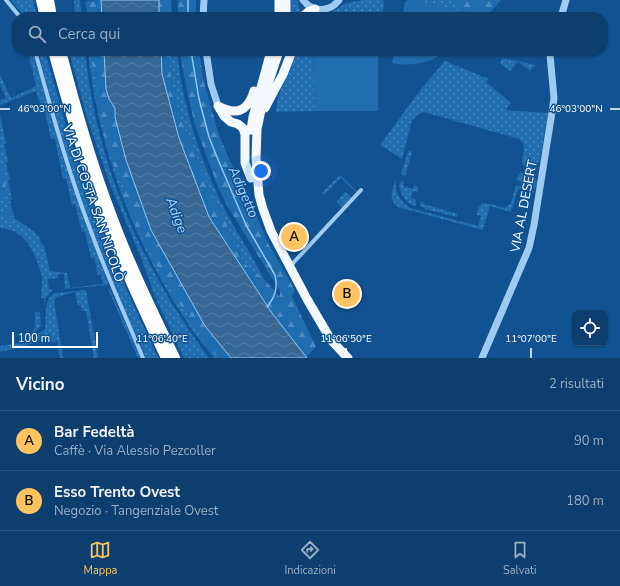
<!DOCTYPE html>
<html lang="it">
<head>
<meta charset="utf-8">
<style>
  :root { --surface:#0d3e6e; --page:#164573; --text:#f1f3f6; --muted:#9aaec2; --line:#2d5781; --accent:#ffc45f }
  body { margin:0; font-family:"Nunito Sans",sans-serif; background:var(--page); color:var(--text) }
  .controls { position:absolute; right:12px; bottom:12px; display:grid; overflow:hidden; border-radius:8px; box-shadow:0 1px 3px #0004 }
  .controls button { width:36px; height:36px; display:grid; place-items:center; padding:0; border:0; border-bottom:1px solid var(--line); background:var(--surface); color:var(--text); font:20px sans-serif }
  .scale { position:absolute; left:12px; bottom:10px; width:86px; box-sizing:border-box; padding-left:4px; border:2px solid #fff; border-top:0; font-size:11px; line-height:14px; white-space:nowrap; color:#fff; -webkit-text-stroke:3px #115392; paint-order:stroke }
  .you { position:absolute; left:261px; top:171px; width:14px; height:14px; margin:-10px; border:3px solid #fff; border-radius:50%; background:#1a73e8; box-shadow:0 0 0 6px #1a73e833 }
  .badge { display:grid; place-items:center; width:26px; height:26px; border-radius:50%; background:var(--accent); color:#111; font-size:13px; font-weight:700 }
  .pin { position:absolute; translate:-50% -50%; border:2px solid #fff; box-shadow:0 1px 4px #0006 }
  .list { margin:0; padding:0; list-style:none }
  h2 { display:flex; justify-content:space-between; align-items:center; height:52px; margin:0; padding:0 16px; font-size:17px }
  h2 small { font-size:13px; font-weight:400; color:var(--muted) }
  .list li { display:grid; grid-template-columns:26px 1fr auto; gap:12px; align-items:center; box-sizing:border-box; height:60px; padding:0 16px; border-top:1px solid var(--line) }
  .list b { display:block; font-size:15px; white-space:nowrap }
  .list p { margin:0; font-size:13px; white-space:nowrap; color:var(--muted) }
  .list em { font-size:13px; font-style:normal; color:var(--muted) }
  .icon { flex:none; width:22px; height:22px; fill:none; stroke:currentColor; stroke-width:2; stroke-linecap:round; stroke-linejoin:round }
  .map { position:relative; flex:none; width:620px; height:358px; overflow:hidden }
  .search { position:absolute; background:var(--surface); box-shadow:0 1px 3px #0004; left:12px; right:12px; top:12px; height:44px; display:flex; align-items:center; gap:10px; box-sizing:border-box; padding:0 14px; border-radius:16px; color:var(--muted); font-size:15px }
  .sheet { height:172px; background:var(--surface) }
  nav { display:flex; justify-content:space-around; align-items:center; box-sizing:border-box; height:56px; border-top:1px solid var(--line); background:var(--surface); font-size:11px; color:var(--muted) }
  nav a { display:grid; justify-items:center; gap:2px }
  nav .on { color:var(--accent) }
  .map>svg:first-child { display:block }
</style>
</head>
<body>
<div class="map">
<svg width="620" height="358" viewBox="0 0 620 358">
  <defs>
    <pattern id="grass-dots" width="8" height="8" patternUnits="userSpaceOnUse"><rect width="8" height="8" fill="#1f6caf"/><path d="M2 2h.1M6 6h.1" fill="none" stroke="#4c89bf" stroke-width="1.8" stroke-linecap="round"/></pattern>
    <pattern id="forest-firs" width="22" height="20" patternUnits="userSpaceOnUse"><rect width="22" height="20" fill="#1f6caf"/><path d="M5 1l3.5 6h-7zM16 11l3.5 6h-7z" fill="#4c89bf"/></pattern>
    <pattern id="water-waves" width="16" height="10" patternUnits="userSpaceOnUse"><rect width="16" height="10" fill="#376795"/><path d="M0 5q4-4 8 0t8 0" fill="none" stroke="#557ea5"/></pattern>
  </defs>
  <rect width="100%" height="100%" fill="#115392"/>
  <!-- grass -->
  <path fill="url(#grass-dots)" d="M11,0H23L26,1V0H33L37,17H25Z
    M74,0H80L82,17H75Z
    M291,0H297L301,13L298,17H290Z
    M364,0H383L384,4L383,13L309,17L315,15L328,14L347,3Z
    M413,0H456L465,12Z
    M28,51H32L80,205L108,283L107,285L65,289L64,274H58V278L48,279L49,290L54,289L46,297L44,306V298H41C41,291 43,283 42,276C41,272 39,268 38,264C31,245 23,230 0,228V115L6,144H4L8,162L6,163L10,180L8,181L12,199L10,200L14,218L35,232L36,235H38L42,245H44L50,271L67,273L70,288L103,284L101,275H98L94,258H91L85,232H82L75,204L72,205L66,178L63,179L55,139H51L43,103L40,104L36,91L0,105V100L6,98L0,84V75L11,98L36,86Z
    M38,51H45L66,127L79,166L108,247L106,248L117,274L119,273L158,358H146C133,328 119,299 107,269C79,198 57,125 38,51Z
    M69,51H85C96,163 142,268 209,358H184L155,297L142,260L110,184L87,118Z
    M88,51H104L106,89L115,117L126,160L205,326L231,358H214C205,347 196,336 188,324C133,241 99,151 88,51Z
    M170,51H177C182,103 199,156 221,202C234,229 251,253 264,279L245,264L237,249L225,220L206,184L201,167L197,162L195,151L177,111C179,102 173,95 172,86C171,77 171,70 168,61L170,57Z
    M297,51H313L315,111L276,112C276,94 291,69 297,51Z
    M503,58L536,65L530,71L518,61L510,71L500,63Z
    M445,61L489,79L486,82L511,103L506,110L548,113L540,159C537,166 529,170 523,165C520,155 529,147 519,139L424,112L419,114L412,120L402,159L380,145L421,89Z
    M408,151L412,152L405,177L401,174Z
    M524,172L523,180L526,172L535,177L537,183L535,189L521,185L522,182L516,180L519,174Z
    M340,175L357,191L356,192L341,178L324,195L322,193Z
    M396,179C395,192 399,200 410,208L478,226L481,216L477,215C478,212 478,207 480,205C483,200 499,207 505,208L511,203L516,185L534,191V193L518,189L511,212L490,206L483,230L398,207C387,199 393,189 396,179Z
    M401,181L404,182L403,186L413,189L414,185L418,187V192L413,191L411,198L416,200V206C406,204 401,195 399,185Z
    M345,192L351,197L342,207L337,201Z
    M420,201L424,203V204L457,214V217L425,209L420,205Z
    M108,289H110L141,358H138Z
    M86,290L98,358H94L86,311H82L81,305H78L75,292L56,297L54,301L63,358H60L57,341L51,342L49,334L35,343L0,352V346L28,341L45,329C47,317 42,299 56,293Z
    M35,312H40L41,326L34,333L23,337L31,333L35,329Z"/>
  <!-- forest -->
  <path fill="url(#forest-firs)" d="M101,0L102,17H87V9L85,4L86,1Z
    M159,0H171L172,17H159Z
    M178,0H196V17H178Z
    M456,0H501L486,17H471L470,13L465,12Z
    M89,51H104L106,89L109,99L115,108V117L126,160L151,230L205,326L231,358H218L203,341L195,326L192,327L190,325C189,320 189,315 186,310C183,307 179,305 177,301C171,291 170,284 160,275L159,270L153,261L154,259L151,255L145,241L139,235L120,189L124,187C123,178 120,179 117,172C111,162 108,151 108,140L103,135L106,129L94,98V94L98,92V89Z
    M161,51H170V57L168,61C171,70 171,77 172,86C173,95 179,102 177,111L195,151L197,162L201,167L206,184L225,220L237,249L245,264L264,279L280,297V291L226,204L216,182L194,122L184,76L180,51H199L204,82L219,135L229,159L250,200L269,245L295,290L292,296L316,347L306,357L272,313L209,217L179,138L162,74Z
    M0,166C5,170 8,192 5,199L0,198Z
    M7,206L13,211L14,218L11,221H6L4,217L3,209Z"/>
  <!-- pitch -->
  <path fill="#1f6caf" d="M408,0H413L470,13L469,17H402L405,2Z
    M379,14V17H317V16Z
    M313,51H378V111H315Z
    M394,51H447C430,63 412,67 392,63Z"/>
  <!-- water -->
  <path fill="url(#water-waves)" stroke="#8ec7f6" d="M101,0H159V17H102Z
    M104,51H161L162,74L179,138L209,217L272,313L307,358H231L205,326L151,230L126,160L115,117V108L109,99L106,89Z"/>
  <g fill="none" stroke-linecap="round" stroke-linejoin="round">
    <!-- stream -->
    <path stroke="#8ec7f6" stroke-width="1.5" d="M188,17V0
      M191,51L199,99L209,137L219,162L246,225L275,275C278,288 275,297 267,307"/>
    <!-- minor -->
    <path stroke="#9dcbf3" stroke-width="4" d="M6,0L20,17
      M35,51C52,112 69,175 92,234C107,276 126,317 143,358
      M290,267L294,262L361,190"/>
    <!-- tertiary -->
    <path stroke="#9dcbf3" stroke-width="7" d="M303,0C312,12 329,13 339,0
      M203,17L204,0
      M561,17L566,0
      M206,51L211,84L218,106
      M482,358L529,248L534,225L552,112L554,98L550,55L551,51"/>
    <!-- trunk -->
    <path stroke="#f4f9ff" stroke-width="9" d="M279,17V0
      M286,17V0
      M302,17L308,12L315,9
      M279,51L264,96L257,129L256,158L259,195L263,209L271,231L307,299L331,340L348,358
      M218,106L224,116L231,122L238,124L243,128L245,134V163L251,178
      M218,106C237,116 248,111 254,91
      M265,108L283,74L292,51
      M251,130L253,117L271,51"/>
    <!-- motorway -->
    <path stroke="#fff" stroke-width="10" d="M41,0L45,17
      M49,0L52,17
      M53,51C68,106 84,160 103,213C121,263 144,311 166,358
      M61,51C75,105 90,159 110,211C128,261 152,310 175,358"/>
  </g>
  <!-- ticks -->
  <path fill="none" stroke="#fff" stroke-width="1.5" d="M0,109H10M610,109H620M162,348V358M346,348V358M531,348V358"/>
  <g text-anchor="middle" stroke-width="3" stroke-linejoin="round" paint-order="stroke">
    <!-- street labels -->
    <g font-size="13" fill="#fff" stroke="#115392">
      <text transform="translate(94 203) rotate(71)" y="5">VIA DI COSTA SAN NICOLÒ</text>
      <text transform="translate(523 206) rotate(-79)" y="5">VIA AL DESERT</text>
    </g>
    <!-- water labels -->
    <g font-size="14" font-style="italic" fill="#a9d4fa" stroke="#115392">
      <text transform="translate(244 192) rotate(66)" y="5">Adigetto</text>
      <text transform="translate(177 215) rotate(69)" y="5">Adige</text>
    </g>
  </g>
  <g font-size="10" text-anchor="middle" fill="#fff" stroke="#115392" stroke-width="3" stroke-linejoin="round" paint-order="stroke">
    <text x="44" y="112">46°03'00"N</text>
    <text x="576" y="112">46°03'00"N</text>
    <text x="162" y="342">11°06'40"E</text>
    <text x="346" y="342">11°06'50"E</text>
    <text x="531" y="342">11°07'00"E</text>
  </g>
</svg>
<div class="controls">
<button><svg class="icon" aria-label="locate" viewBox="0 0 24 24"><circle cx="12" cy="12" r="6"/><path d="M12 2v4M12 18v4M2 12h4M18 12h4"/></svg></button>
</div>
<div class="scale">100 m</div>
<div class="you"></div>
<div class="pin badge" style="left:294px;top:237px">A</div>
<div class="pin badge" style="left:347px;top:294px">B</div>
<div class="search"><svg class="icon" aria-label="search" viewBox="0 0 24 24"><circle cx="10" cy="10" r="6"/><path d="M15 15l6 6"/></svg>Cerca qui</div>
</div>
<section class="sheet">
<h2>Vicino<small>2 risultati</small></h2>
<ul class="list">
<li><span class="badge">A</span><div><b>Bar Fedeltà</b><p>Caffè · Via Alessio Pezcoller</p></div><em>90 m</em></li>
<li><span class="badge">B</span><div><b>Esso Trento Ovest</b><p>Negozio · Tangenziale Ovest</p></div><em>180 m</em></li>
</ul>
</section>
<nav>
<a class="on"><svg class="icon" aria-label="map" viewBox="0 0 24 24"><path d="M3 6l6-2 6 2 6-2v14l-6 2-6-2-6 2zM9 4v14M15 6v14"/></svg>Mappa</a>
<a><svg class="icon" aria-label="directions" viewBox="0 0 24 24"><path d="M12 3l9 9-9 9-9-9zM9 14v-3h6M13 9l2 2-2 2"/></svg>Indicazioni</a>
<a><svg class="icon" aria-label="saved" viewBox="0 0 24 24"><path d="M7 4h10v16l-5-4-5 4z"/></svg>Salvati</a>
</nav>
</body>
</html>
